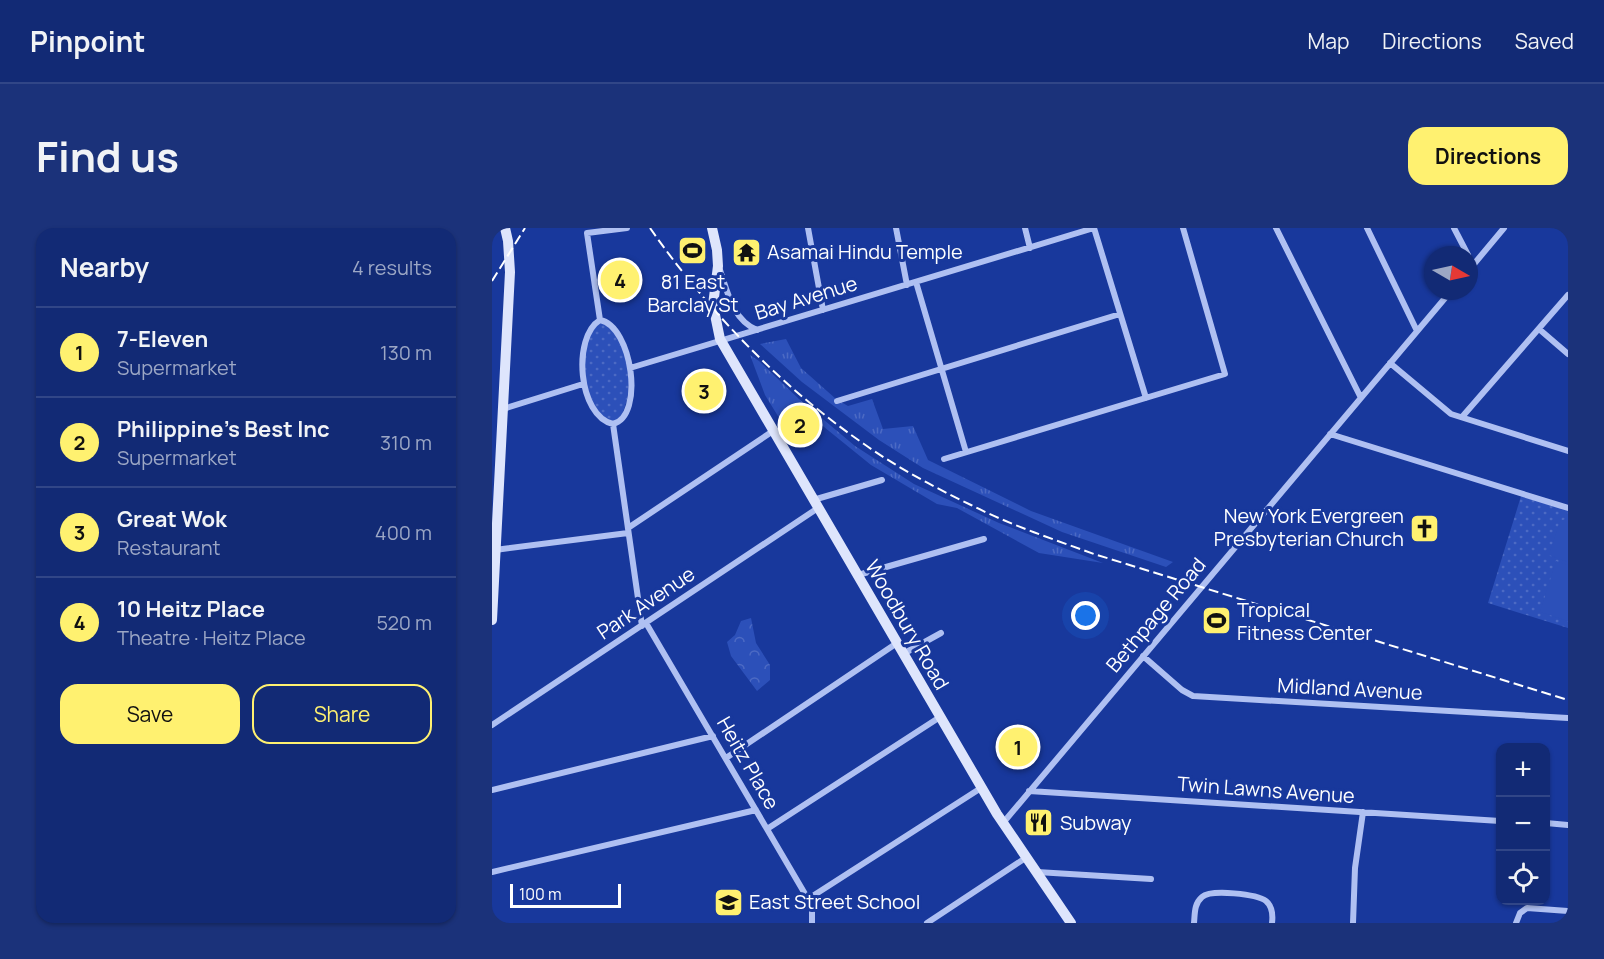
<!DOCTYPE html>
<html lang="en">
<head>
<meta charset="utf-8">
<style>
  :root { --surface:#122a75; --page:#1b327a; --text:#f1f3f6; --muted:#9ca7c5; --line:#314687; --accent:#fff170 }
  body { margin:0; font-family:Manrope,sans-serif; background:var(--page); color:var(--text) }
  .controls { position:absolute; right:18px; bottom:18px; display:grid; overflow:hidden; border-radius:12px; box-shadow:0 2px 4px #0004 }
  .controls button { width:54px; height:54px; display:grid; place-items:center; padding:0; border:0; border-bottom:2px solid var(--line); background:var(--surface); color:var(--text); font:30px sans-serif }
  .compass { position:absolute; left:932px; top:18px; width:54px; height:54px; border-radius:50%; background:var(--surface); box-shadow:0 2px 4px #0004; rotate:99deg }
  .scale { position:absolute; left:18px; bottom:15px; width:111px; box-sizing:border-box; padding-left:6px; border:3px solid #fff; border-top:0; font-size:16px; line-height:21px; white-space:nowrap; color:#fff; -webkit-text-stroke:4px #18389c; paint-order:stroke }
  .you { position:absolute; left:594px; top:388px; width:21px; height:21px; margin:-15px; border:4px solid #fff; border-radius:50%; background:#1a73e8; box-shadow:0 0 0 9px #1a73e833 }
  .badge { display:grid; place-items:center; width:39px; height:39px; border-radius:50%; background:var(--accent); color:#111; font-size:20px; font-weight:700 }
  .pin { position:absolute; translate:-50% -50%; border:3px solid #fff; box-shadow:0 2px 6px #0006 }
  .list { margin:0; padding:0; list-style:none }
  h2 { display:flex; justify-content:space-between; align-items:center; height:78px; margin:0; padding:0 24px; font-size:26px }
  h2 small { font-size:20px; font-weight:400; color:var(--muted) }
  .list li { display:grid; grid-template-columns:39px 1fr auto; gap:18px; align-items:center; box-sizing:border-box; height:90px; padding:0 24px; border-top:2px solid var(--line) }
  .list b { display:block; font-size:22px; white-space:nowrap }
  .list p { margin:0; font-size:20px; white-space:nowrap; color:var(--muted) }
  .list em { font-size:20px; font-style:normal; color:var(--muted) }
  .actions { display:flex; gap:12px; padding:18px 24px }
  .actions a { flex:1; padding:14px 0; border:2px solid var(--accent); border-radius:18px; text-align:center; font-size:21px; color:var(--accent) }
  .actions .main { background:var(--accent); color:#111 }
  .icon { flex:none; width:33px; height:33px; fill:none; stroke:currentColor; stroke-width:2; stroke-linecap:round; stroke-linejoin:round }
  .map { position:relative; flex:none; width:1076px; height:695px; overflow:hidden; border-radius:18px }
  header { display:flex; align-items:center; gap:36px; box-sizing:border-box; height:84px; padding:0 30px; background:var(--surface); border-bottom:2px solid var(--line) }
  header strong { font-size:28px }
  nav { display:flex; gap:33px; margin-inline-start:auto; font-size:21px }
  .intro { display:flex; align-items:center; justify-content:space-between; box-sizing:border-box; height:144px; padding:0 36px }
  h1 { margin:0; font-size:42px }
  .button { padding:15px 27px; border-radius:18px; background:var(--accent); color:#111; font-size:21px; font-weight:700 }
  main { display:flex; gap:36px; padding:0 36px }
  aside { flex:1; background:var(--surface); border-radius:18px; box-shadow:0 2px 4px #0004 }
  .map>svg:first-child { display:block }
</style>
</head>
<body>
<header>
<strong>Pinpoint</strong>
<nav><a>Map</a><a>Directions</a><a>Saved</a></nav>
</header>
<div class="intro"><h1>Find us</h1><a class="button">Directions</a></div>
<main>
<aside>
<h2>Nearby<small>4 results</small></h2>
<ul class="list">
<li><span class="badge">1</span><div><b>7-Eleven</b><p>Supermarket</p></div><em>130 m</em></li>
<li><span class="badge">2</span><div><b>Philippine's Best Inc</b><p>Supermarket</p></div><em>310 m</em></li>
<li><span class="badge">3</span><div><b>Great Wok</b><p>Restaurant</p></div><em>400 m</em></li>
<li><span class="badge">4</span><div><b>10 Heitz Place</b><p>Theatre · Heitz Place</p></div><em>520 m</em></li>
</ul>
<div class="actions"><a class="main">Save</a><a>Share</a></div>
</aside>
<div class="map">
<svg width="1076" height="695" viewBox="0 0 1076 695">
  <defs>
    <pattern id="grass-tufts" width="24" height="20" patternUnits="userSpaceOnUse" patternTransform="scale(1.5)"><rect width="24" height="20" fill="#2c50b9"/><path d="M3 7l-1-3M5 7V3M7 7l1-3M15 17l-1-3M17 17v-4M19 17l1-3" fill="none" stroke="#4c6ac4"/></pattern>
    <pattern id="forest-crowns" width="20" height="18" patternUnits="userSpaceOnUse" patternTransform="scale(1.5)"><rect width="20" height="18" fill="#2c50b9"/><path d="M2 6a3 3 0 1 1 6 0M12 15a3 3 0 1 1 6 0" fill="none" stroke="#4c6ac4"/></pattern>
    <pattern id="park-dots" width="8" height="8" patternUnits="userSpaceOnUse" patternTransform="scale(1.5)"><rect width="8" height="8" fill="#2c50b9"/><path d="M2 2h.1M6 6h.1" fill="none" stroke="#4c6ac4" stroke-width="1.8" stroke-linecap="round"/></pattern>
  </defs>
  <rect width="100%" height="100%" fill="#18389c"/>
  <!-- grass -->
  <path fill="url(#grass-tufts)" d="M294,111L309,140L344,171L356,178L380,171L391,201L421,198L436,232L539,283L681,334L674,339L570,304L431,240L387,212L310,154L268,116Z
    M258,127L267,133L307,171L363,218L422,256L507,295L611,335L547,325L465,280L445,276L379,237L316,186L310,185L289,193L273,167Z"/>
  <!-- forest -->
  <path fill="url(#forest-crowns)" d="M259,390L264,415L278,437V452L265,463L239,428L235,414L243,407L249,393Z"/>
  <!-- park -->
  <path fill="url(#park-dots)" d="M108,93C141,108 145,168 125,194C92,189 87,134 97,109C99,103 104,98 108,93Z
    M1030,265L1076,281V400L996,375Z"/>
  <!-- garden -->
  <path fill="#2c50b9" d="M1074,291H1076V334L1057,327L1068,293Z
    M1064,333L1076,337V393L1048,384Z"/>
  <g fill="none" stroke-linecap="round" stroke-linejoin="round">
    <!-- street -->
    <path stroke="#afc0f2" stroke-width="6" d="M316,0L331,82
      M404,0L415,57
      M533,0L538,20
      M784,0L869,170
      M875,0L925,103
      M962,0L976,27
      M228,42C236,66 241,92 265,102
      M977,42L1012,0
      M424,54L474,224
      M108,92C140,98 153,188 121,196C86,188 80,109 108,92Z
      M108,92L95,5L135,0
      M1047,101L1076,126
      M898,135L959,186L1076,223
      M138,140L602,0L654,170
      M345,173L628,86
      M11,181L91,156
      M970,189L1076,67
      M121,196L150,398
      M838,206L1076,280
      M452,231L733,146L691,0
      M321,272L390,252
      M136,300L281,203
      M3,322L136,305
      M366,347L492,311
      M154,395L316,671L320,679V695
      M411,426L449,405
      M651,428L690,462L701,468L1076,490
      M0,497L326,280
      M234,530L405,415
      M0,562L221,508
      M537,563L1008,593
      M511,595L959,63
      M1054,595L1076,597
      M275,601L448,489
      M0,644L264,582
      M545,644L659,651
      M316,671L489,560
      M435,695L535,629
      M702,695C703,685 702,676 710,669C719,661 765,666 774,673C781,679 781,687 780,695
      M861,695L863,640L871,584
      M1024,695L1028,685L1035,680L1076,683"/>
    <!-- secondary -->
    <path stroke="#dee5fc" stroke-width="10" d="M220,0L225,22L226,38L221,77L228,111L505,586L579,695
      M0,392L18,44L16,13L13,0"/>
    <!-- rail -->
    <path stroke="#fff" stroke-width="2" stroke-dasharray="10 4.5" stroke-linecap="butt" d="M158,0C216,83 288,158 372,216C406,240 442,259 479,277C518,297 561,311 602,326L1076,472
      M0,53L33,0"/>
  </g>
  <!-- icons -->
  <defs>
    <symbol id="stadium-square" viewBox="-11 -11 22 22"><rect x="-9" y="-9" width="18" height="18" rx="4" fill="#fff170" stroke="#18389c"/><path d="M0-5a6.5 5 0 1 0 0 10a6.5 5 0 1 0 0-10ZM-3.5-1.8h7v3.6h-7Z" fill="#111"/></symbol>
    <symbol id="temple-square" viewBox="-11 -11 22 22"><rect x="-9" y="-9" width="18" height="18" rx="4" fill="#fff170" stroke="#18389c"/><path d="M0-6L5-2H3V0L6.5 2.5H4V6H1.5V3h-3V6H-4V2.5H-6.5L-3 0V-2H-5Z" fill="#111"/></symbol>
    <symbol id="church-square" viewBox="-11 -11 22 22"><rect x="-9" y="-9" width="18" height="18" rx="4" fill="#fff170" stroke="#18389c"/><path d="M-1.2-6h2.4v3.5h3.3v2.4h-3.3V6h-2.4V-.1h-3.3v-2.4h3.3Z" fill="#111"/></symbol>
    <symbol id="restaurant-square" viewBox="-11 -11 22 22"><rect x="-9" y="-9" width="18" height="18" rx="4" fill="#fff170" stroke="#18389c"/><path d="M-5-6h1v4h1v-4h1v4h1v-4h1v5L-1.5 .5V6h-2V.5L-5-1ZM5-6V6H3V1.5H1.5Q1.5-4 5-6Z" fill="#111"/></symbol>
    <symbol id="school-square" viewBox="-11 -11 22 22"><rect x="-9" y="-9" width="18" height="18" rx="4" fill="#fff170" stroke="#18389c"/><path d="M0-5L7-2L0 1L-7-2ZM-4 1L0 2.5L4 1V4Q0 6-4 4Z" fill="#111"/></symbol>
  </defs>
  <g fill-rule="evenodd">
    <use href="#stadium-square" x="184" y="6" width="33" height="33"/>
    <use href="#temple-square" x="238" y="8" width="33" height="33"/>
    <use href="#church-square" x="916" y="284" width="33" height="33"/>
    <use href="#stadium-square" x="708" y="376" width="33" height="33"/>
    <use href="#restaurant-square" x="530" y="578" width="33" height="33"/>
    <use href="#school-square" x="220" y="658" width="33" height="33"/>
  </g>
  <g text-anchor="middle" stroke-width="6" stroke-linejoin="round" paint-order="stroke">
    <!-- poi labels -->
    <g font-size="20" fill="#fff" stroke="#18389c" text-anchor="start">
      <text x="275" y="31">Asamai Hindu Temple</text>
      <text x="201" y="61" text-anchor="middle">81 East<tspan x="201" dy="23">Barclay St</tspan></text>
      <text x="912" y="295" text-anchor="end">New York Evergreen<tspan x="912" dy="23">Presbyterian Church</tspan></text>
      <text x="745" y="389">Tropical<tspan x="745" dy="23">Fitness Center</tspan></text>
      <text x="568" y="602">Subway</text>
      <text x="257" y="681">East Street School</text>
    </g>
    <!-- street labels -->
    <g font-size="20" fill="#fff" stroke="#18389c">
      <text transform="translate(314 70) rotate(-17)" y="7">Bay Avenue</text>
      <text transform="translate(154 375) rotate(-34)" y="7">Park Avenue</text>
      <text transform="translate(664 387) rotate(-50)" y="7">Bethpage Road</text>
      <text transform="translate(415 397) rotate(60)" y="7">Woodbury Road</text>
      <text transform="translate(858 461) rotate(3)" y="7">Midland Avenue</text>
      <text transform="translate(256 535) rotate(60)" y="7">Heitz Place</text>
      <text transform="translate(774 562) rotate(4)" y="7">Twin Lawns Avenue</text>
    </g>
  </g>
</svg>
<div class="controls">
<button>+</button>
<button>−</button>
<button><svg class="icon" aria-label="locate" viewBox="0 0 24 24"><circle cx="12" cy="12" r="6"/><path d="M12 2v4M12 18v4M2 12h4M18 12h4"/></svg></button>
</div>
<svg class="compass" viewBox="-18 -18 36 36"><path d="M0-13l5 13h-10z" fill="#e53935"/><path d="M0 13l5-13h-10z" fill="#9ca7c5"/></svg>
<div class="scale">100 m</div>
<div class="you"></div>
<div class="pin badge" style="left:526px;top:519px">1</div>
<div class="pin badge" style="left:308px;top:197px">2</div>
<div class="pin badge" style="left:212px;top:163px">3</div>
<div class="pin badge" style="left:128px;top:52px">4</div>
</div>
</main>
</body>
</html>
